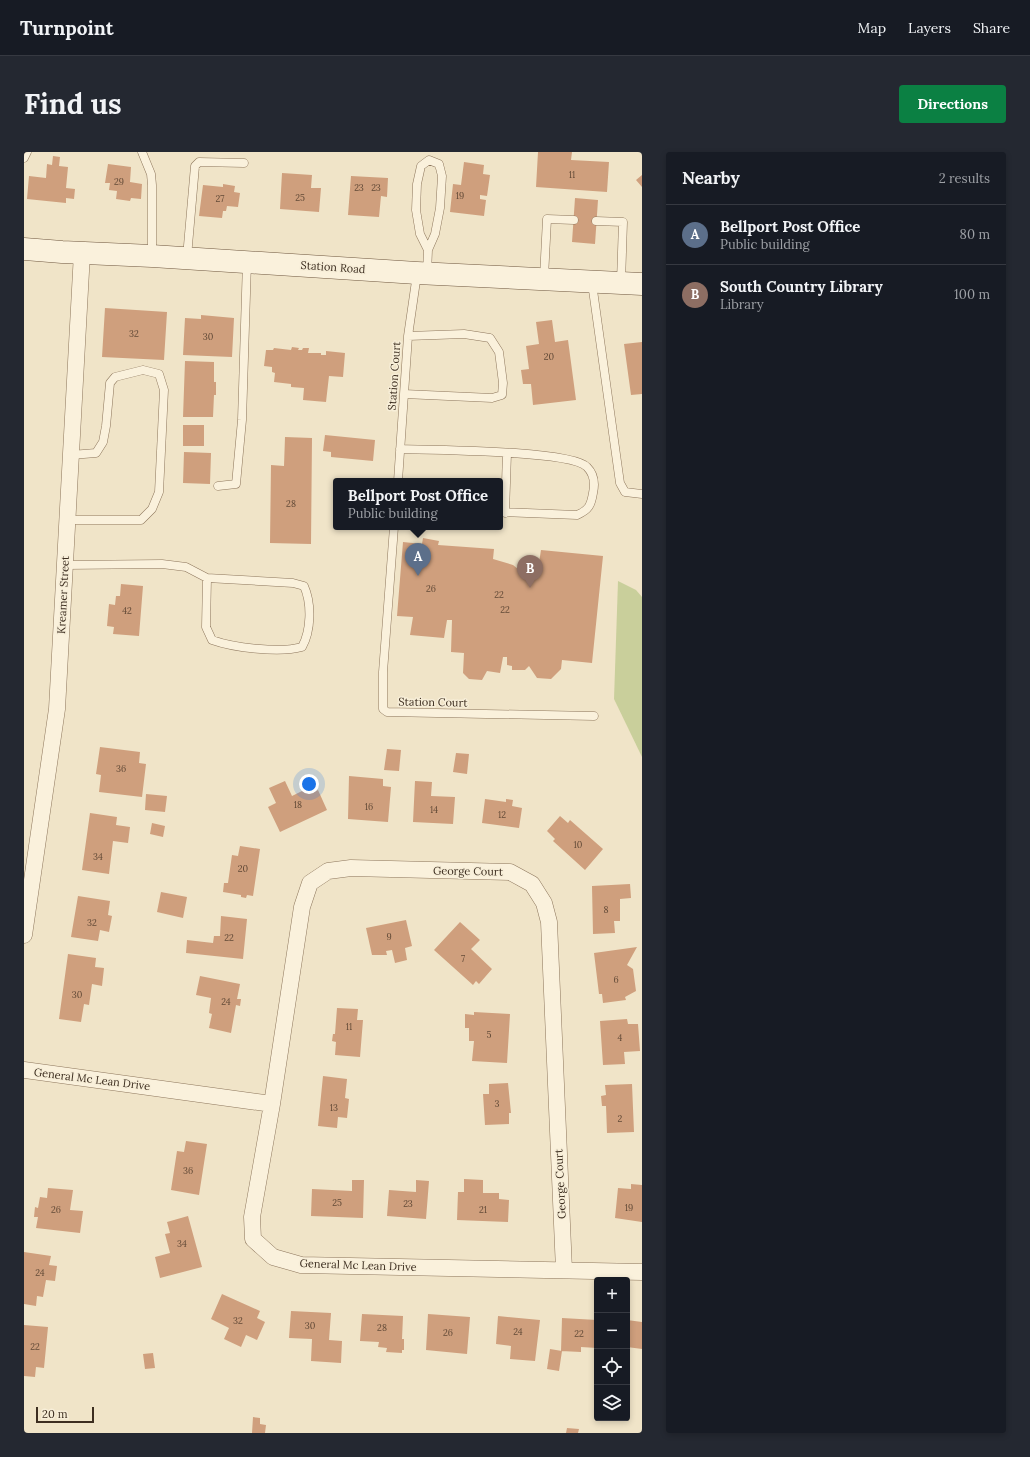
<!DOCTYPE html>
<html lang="en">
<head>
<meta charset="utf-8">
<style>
  :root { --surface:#171b24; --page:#242831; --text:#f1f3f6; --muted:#9ea1a6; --line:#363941; --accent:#0b8043 }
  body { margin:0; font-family:Lora,serif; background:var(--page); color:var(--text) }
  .controls { position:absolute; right:12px; bottom:12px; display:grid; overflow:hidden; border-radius:4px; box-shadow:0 2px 6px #0003 }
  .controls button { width:36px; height:36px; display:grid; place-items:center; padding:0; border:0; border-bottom:1px solid var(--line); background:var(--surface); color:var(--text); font:20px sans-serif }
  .scale { position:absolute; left:12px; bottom:10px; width:58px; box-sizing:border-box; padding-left:4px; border:2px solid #3d2e20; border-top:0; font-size:11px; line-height:14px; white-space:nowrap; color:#3d2e20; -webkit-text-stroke:3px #f7eed8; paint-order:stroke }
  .you { position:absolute; left:285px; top:632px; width:14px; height:14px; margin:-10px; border:3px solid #fff; border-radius:50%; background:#1a73e8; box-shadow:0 0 0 6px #1a73e833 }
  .badge { display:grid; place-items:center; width:26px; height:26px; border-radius:50%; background:var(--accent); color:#fff; font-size:13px; font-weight:700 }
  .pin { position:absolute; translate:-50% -33px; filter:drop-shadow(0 1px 2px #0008) }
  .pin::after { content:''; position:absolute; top:21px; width:14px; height:12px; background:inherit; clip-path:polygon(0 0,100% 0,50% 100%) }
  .popup { position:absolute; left:309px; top:326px; width:170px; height:52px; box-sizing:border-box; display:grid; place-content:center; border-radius:4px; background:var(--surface); filter:drop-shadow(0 1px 3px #0005); font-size:13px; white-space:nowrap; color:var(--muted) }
  .popup b { font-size:15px; color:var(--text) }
  .popup::after { content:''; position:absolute; left:50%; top:100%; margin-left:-8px; border:8px solid transparent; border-top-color:var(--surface) }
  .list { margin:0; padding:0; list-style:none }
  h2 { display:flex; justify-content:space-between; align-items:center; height:52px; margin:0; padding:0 16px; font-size:17px }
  h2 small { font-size:13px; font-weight:400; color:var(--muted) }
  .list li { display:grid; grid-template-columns:26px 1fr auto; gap:12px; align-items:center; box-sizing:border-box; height:60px; padding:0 16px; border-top:1px solid var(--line) }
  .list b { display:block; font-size:15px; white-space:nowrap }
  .list p { margin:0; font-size:13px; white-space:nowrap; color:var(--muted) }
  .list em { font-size:13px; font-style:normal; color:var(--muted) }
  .icon { flex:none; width:22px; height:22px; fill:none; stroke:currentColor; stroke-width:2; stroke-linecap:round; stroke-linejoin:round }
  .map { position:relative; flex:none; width:618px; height:1281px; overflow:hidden; border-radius:4px }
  header { display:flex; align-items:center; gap:24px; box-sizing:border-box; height:56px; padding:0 20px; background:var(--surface); border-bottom:1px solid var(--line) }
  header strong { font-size:19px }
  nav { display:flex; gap:22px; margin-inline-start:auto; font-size:14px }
  .intro { display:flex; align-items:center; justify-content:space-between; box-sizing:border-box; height:96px; padding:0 24px }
  h1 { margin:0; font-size:28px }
  .button { padding:10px 18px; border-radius:4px; background:var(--accent); color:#fff; font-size:14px; font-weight:700 }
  main { display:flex; gap:24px; padding:0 24px }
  aside { flex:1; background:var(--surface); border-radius:4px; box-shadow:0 2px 6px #0003 }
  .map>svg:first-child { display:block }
</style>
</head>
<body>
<header>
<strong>Turnpoint</strong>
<nav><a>Map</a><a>Layers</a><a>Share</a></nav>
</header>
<div class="intro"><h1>Find us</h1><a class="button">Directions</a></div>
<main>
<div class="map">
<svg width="618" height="1281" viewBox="0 0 618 1281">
  <rect width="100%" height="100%" fill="#f0e4c8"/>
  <!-- green -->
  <path fill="#c9cf9b" d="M594,429L612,438L618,445V605L590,547Z"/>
  <!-- building -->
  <path fill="#cf9f7d" d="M514,0H548L547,8L585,10L583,40L512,35Z
    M29,4L36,5L35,14L44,15L42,36L51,37L50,47L42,46V51L3,47L5,24L22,26L23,12L28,13Z
    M440,10L460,13L459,22L466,23L463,44L456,43V47L462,48L460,64L426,60L429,32L437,33Z
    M84,12L107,15L106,30L118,32L117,47L107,46L106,49L92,47L93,39L85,38L86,31H81Z
    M258,21L288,23L287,36H297L295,60L256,57Z
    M618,23V35L612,28Z
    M327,24L364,26L363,45L357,44L355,65L324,63Z
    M199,32L211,34L210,40L216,41L214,55L203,54L202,59H199L198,66L175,64L179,33L199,35Z
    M551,46L574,48L571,92L548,90Z
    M81,156L143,160L140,208L78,205Z
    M177,163L210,166L208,205L159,203L161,166L177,167Z
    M528,168L531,190L544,188L552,248L509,253L507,232H499L497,218L505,217L502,194L515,192L512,170Z
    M618,190V242L607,243L600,192Z
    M268,195L275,196L274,198H278L279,196H285L284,201H297V203H302V199L321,201L319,225L305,224L302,250L279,248L280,236L267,235V232L250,230L251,221L248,220V215L240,214L242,198H249L250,196L267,198Z
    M161,209L190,210V230H192V243H190L189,265H159Z
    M159,273H180V294H159Z
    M301,283L351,288L349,309L307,305V300L299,299Z
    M261,285L288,286L287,392L246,391L247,313L260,314Z
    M160,300L187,301L186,332L159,331Z
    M399,386L415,389L414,393L470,397L469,407L489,413L499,421L500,415L514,417L517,398L579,404L568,511L538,508L537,517L527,527L513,526L505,514L501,518H488V514L483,513V505H479L476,521L463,519L458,528L445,527L439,521L440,501L427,500L428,468H423L420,486L386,483L389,465L373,464L379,390L398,392Z
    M97,432L119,434L115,484L89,482L90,475L83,474L85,452L91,453L92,444H96Z
    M76,595L116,600L115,611L122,612L118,645L75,640L77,623L72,622Z
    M363,597L377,598L375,619L360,618Z
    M432,601L445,602L443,622L429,620Z
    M325,624L359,627V634L367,635L364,670L324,667Z
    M261,629L268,644L282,637L285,642L294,638L303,658L256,680L244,655L252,651L245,636Z
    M391,629L408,630L407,644L431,645L429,672L389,670Z
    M122,642L143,644L141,660L121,658Z
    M461,647L482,650V647L489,648L488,654L498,656L495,676L458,671Z
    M66,661L93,665L92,673L106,675L104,691L89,689L85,722L58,718Z
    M536,664L544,671L546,668L579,697L561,718L529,689L531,687L523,679Z
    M128,671L141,674L139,685L126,682Z
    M216,694L236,697L229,744L223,743L222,746L217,745V743L199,740L200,731H204L208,703L214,704Z
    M606,732L607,746L596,747V769H590L591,781L569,782L568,734Z
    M137,740L163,745L159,766L133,760Z
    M54,744L86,749L84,763L88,764L85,780L76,778L74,789L47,785Z
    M197,764L223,767L219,807L162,801L163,788L189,791L190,784H196Z
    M382,768L388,794L381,796L383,808L371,811L368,798L362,799L363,803H348L342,776Z
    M436,770L456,788L447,797L468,817L455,832L452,829L449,833L410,798Z
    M613,795L603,813L609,817L612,839L601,845L602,848L579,851L578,842H575L570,801Z
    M44,802L72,806L71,815L80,816L78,834L68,832L65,853L60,852L57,870L35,867Z
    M176,824L216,832L213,847H217L216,854L212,853L207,881L185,876L188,862L185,861L187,846L172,843Z
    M313,856L334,857L333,868H339L336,905L311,903L312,890L308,889L309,882H311Z
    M450,860L486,862L483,911L448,909L450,889H445V876H441V862L450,863Z
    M603,867L604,872H614L616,899L600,900L601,912L579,913L576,869Z
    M299,924L323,927L321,946L325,947L323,966L314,965L313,976L294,974Z
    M484,931L487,961H485V972L461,973L459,942H465V932Z
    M608,932L610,980L583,981L582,954H578L577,944L582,943L581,933Z
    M162,989L183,992L175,1043L147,1038L153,999L160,1000Z
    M440,1027L459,1028V1041H475V1047L485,1048L484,1070L433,1068L434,1040H440Z
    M328,1028H340L339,1066L287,1064L288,1037L328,1039Z
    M392,1028L405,1029L402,1067L363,1064L365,1038L392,1040Z
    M607,1032L618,1033V1070L591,1066L594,1036L607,1037Z
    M24,1036L49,1038L46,1058L59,1059L56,1081L12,1076L14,1065H10L11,1055L14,1056L16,1045L23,1046Z
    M164,1064L178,1115L136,1126L131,1105L146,1101L141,1082L146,1081L143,1070Z
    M0,1100L27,1104L25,1113L33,1114L31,1129L22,1128L19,1145L13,1144L12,1154L0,1152Z
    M198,1142L236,1159L233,1166L241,1170L233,1188L222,1183L217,1195L200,1187L205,1176L187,1167Z
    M267,1159L307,1161L305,1188L318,1189L317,1211L287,1209L288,1187L265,1186Z
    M338,1162L379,1164L378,1187H380V1198H378V1201L362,1200L363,1196L354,1195L355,1190L336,1189Z
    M404,1162L446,1165L443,1202L402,1198Z
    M474,1164L516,1168L511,1209L486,1207L487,1194L472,1192Z
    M538,1166L573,1168V1196L557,1195V1200L537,1199Z
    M603,1168L618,1170V1197L603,1195Z
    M0,1173L24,1175L20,1216L12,1215L11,1225L0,1224Z
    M526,1197L538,1199L535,1219L523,1217Z
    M129,1201L131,1216L121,1217L119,1202Z
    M229,1265L236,1266V1272L242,1273L241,1281H228Z
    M543,1276L555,1277L554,1281H542Z"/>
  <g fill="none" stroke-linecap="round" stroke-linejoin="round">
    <defs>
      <path id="service" d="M118,0L127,22L128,33V104
        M0,6L3,0
        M572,69L599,70L597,130
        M163,105L171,14L175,10L220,11
        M403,121L404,98L411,82L416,56L418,24L415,12L405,8L397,14L393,32L392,58L396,82L404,98
        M520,125L523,67L550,68
        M568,131L596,331L601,340L618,342
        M380,242L468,246L478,243L479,231L475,200L466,186L440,182L384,184
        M376,297C407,298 547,298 563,315C570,322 571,332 569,341C567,353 565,358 553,363L476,360
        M374,329L384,184L393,122
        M194,334L212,332L218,268L223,110
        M481,361L483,301
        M43,368H117L128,357L135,340L140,238L135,222L119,218L91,225L86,231L82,274L79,290L72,301L47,303
        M370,375L359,520V557L363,560L570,564
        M41,413L138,412L162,415L183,426L269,431L280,434C288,452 287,479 278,495C256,501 210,496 188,488L182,475L183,426"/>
      <path id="minor" d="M0,783L33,557L58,101
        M0,918L248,952
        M540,1118L525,770L520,751L508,732L486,720L327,716L304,719L286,731L278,755L248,952L228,1065L229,1087L249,1105L277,1113L618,1120"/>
      <path id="secondary" d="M0,97L38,100L128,104L393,121L618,132"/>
    </defs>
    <!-- service casing -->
    <use href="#service" stroke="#8d765c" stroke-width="9"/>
    <!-- minor casing -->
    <use href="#minor" stroke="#8d765c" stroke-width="17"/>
    <!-- secondary casing -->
    <use href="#secondary" stroke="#6f573f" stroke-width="23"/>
    <!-- service -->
    <use href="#service" stroke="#faf1dc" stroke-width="8"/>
    <!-- minor -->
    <use href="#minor" stroke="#faf1dc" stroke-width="16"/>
    <!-- secondary -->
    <use href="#secondary" stroke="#faf1dc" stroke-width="22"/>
  </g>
  <g text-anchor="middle" stroke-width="3" stroke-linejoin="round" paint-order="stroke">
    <!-- number labels -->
    <g font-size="9" fill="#624a37">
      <text x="548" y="26">11</text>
      <text x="95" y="33">29</text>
      <text x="335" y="39">23</text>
      <text x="352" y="39">23</text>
      <text x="436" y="47">19</text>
      <text x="276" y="49">25</text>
      <text x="196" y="50">27</text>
      <text x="110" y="185">32</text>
      <text x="184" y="188">30</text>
      <text x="525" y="208">20</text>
      <text x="267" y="355">28</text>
      <text x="407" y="440">26</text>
      <text x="475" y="446">22</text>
      <text x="481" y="461">22</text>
      <text x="103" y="462">42</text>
      <text x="97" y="620">36</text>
      <text x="274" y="656">18</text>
      <text x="345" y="658">16</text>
      <text x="410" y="661">14</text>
      <text x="478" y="666">12</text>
      <text x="554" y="696">10</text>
      <text x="74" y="708">34</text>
      <text x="219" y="720">20</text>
      <text x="582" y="761">8</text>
      <text x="68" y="774">32</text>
      <text x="365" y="788">9</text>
      <text x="205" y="789">22</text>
      <text x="439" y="810">7</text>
      <text x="592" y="831">6</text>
      <text x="53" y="846">30</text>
      <text x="202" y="853">24</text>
      <text x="325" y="878">11</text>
      <text x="465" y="886">5</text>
      <text x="596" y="889">4</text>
      <text x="473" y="955">3</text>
      <text x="310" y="959">13</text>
      <text x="596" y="970">2</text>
      <text x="164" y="1022">36</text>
      <text x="313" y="1054">25</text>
      <text x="384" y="1055">23</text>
      <text x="605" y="1059">19</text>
      <text x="32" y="1061">26</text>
      <text x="459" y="1061">21</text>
      <text x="158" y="1095">34</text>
      <text x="16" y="1124">24</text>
      <text x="214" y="1172">32</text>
      <text x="286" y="1177">30</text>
      <text x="358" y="1179">28</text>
      <text x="494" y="1183">24</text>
      <text x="424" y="1184">26</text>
      <text x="555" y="1185">22</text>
      <text x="11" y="1198">22</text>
    </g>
    <!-- street labels -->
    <g font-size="11" fill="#3d2e20" stroke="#f7eed8">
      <text transform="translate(309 115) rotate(4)" y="4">Station Road</text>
      <text transform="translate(370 224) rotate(-86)" y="4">Station Court</text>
      <text transform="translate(39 443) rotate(-87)" y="4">Kreamer Street</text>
      <text transform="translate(409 550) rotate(1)" y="4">Station Court</text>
      <text transform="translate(444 719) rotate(1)" y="4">George Court</text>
      <text transform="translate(68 927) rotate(7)" y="4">General Mc Lean Drive</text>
      <text transform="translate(536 1032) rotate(-93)" y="4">George Court</text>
      <text transform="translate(334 1113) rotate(2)" y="4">General Mc Lean Drive</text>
    </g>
  </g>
</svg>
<div class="controls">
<button>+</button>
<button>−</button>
<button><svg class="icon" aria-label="locate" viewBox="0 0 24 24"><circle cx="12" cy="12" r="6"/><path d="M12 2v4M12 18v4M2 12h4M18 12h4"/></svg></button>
<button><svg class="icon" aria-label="layers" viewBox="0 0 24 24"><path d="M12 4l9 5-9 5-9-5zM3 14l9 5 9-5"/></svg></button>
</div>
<div class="scale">20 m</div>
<div class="you"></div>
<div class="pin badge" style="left:394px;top:424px;background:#5c6f8a">A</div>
<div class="popup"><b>Bellport Post Office</b>Public building</div>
<div class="pin badge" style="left:506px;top:436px;background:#8d6e63">B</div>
</div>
<aside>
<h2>Nearby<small>2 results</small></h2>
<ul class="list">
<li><span class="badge" style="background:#5c6f8a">A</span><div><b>Bellport Post Office</b><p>Public building</p></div><em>80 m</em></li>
<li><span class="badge" style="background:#8d6e63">B</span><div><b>South Country Library</b><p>Library</p></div><em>100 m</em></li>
</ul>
</aside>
</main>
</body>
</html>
